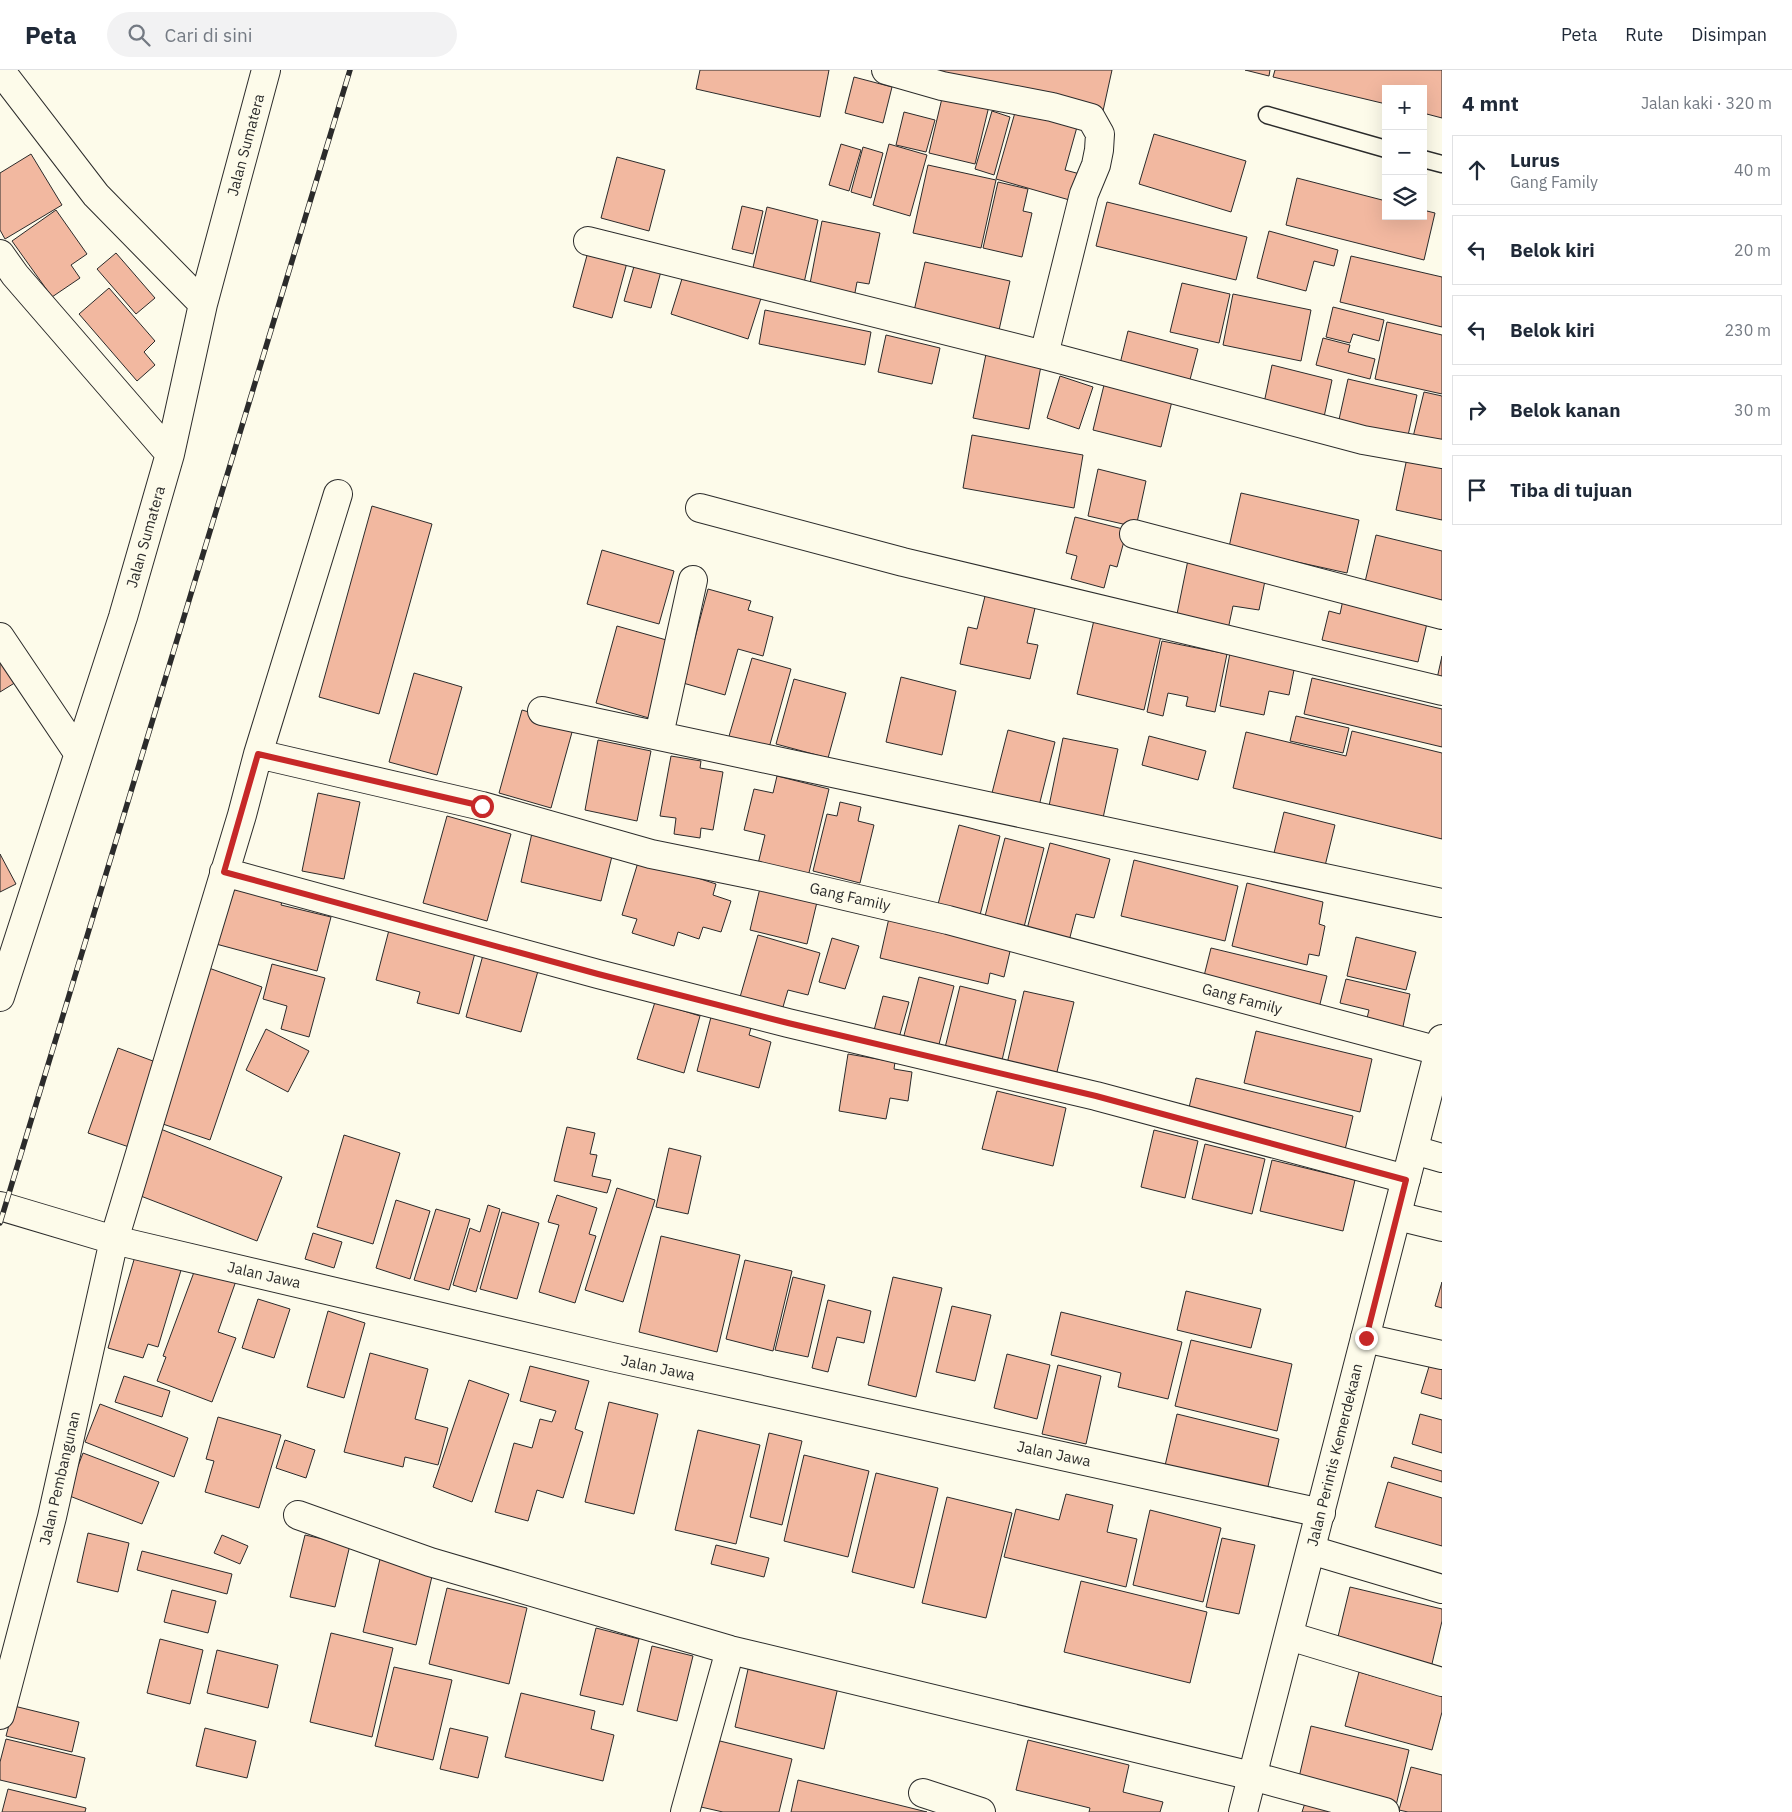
<!DOCTYPE html>
<html lang="id">
<head>
<meta charset="utf-8">
<style>
  :root { --surface:#fff; --page:#f2f2f3; --text:#1f2937; --muted:#747a83; --line:#e0e1e3 }
  body { margin:0; font-family:"IBM Plex Sans",sans-serif; background:var(--page); color:var(--text) }
  .controls { position:absolute; right:15px; top:15px; display:grid; overflow:hidden; border-radius:0px; box-shadow:0 5px 20px #0002 }
  .controls button { width:45px; height:45px; display:grid; place-items:center; padding:0; border:0; border-bottom:1px solid var(--line); background:var(--surface); color:var(--text); font:25px sans-serif }
  .stop { position:absolute; width:15px; height:15px; margin:-11px; border:4px solid #c62828; border-radius:50%; background:#fff }
  .stop.end { background:#c62828; border-color:#fff; box-shadow:0 1px 5px #0008 }
  .list { margin:0; padding:0; list-style:none }
  h2 { display:flex; justify-content:space-between; align-items:center; height:65px; margin:0; padding:0 20px; font-size:21px }
  h2 small { font-size:16px; font-weight:400; color:var(--muted) }
  .list li { display:grid; grid-template-columns:32px 1fr auto; gap:15px; align-items:center; box-sizing:border-box; height:70px; margin:0 10px 10px; padding:0 10px; border:1px solid var(--line); border-radius:0px }
  .list b { display:block; font-size:19px; white-space:nowrap }
  .list p { margin:0; font-size:16px; white-space:nowrap; color:var(--muted) }
  .list em { font-size:16px; font-style:normal; color:var(--muted) }
  .icon { flex:none; width:28px; height:28px; fill:none; stroke:currentColor; stroke-width:2; stroke-linecap:round; stroke-linejoin:round }
  .map { position:relative; flex:none; width:1442px; height:1742px; overflow:hidden }
  header { display:flex; align-items:center; gap:30px; box-sizing:border-box; height:70px; padding:0 25px; background:var(--surface); border-bottom:1px solid var(--line) }
  header strong { font-size:24px }
  nav { display:flex; gap:28px; margin-inline-start:auto; font-size:18px }
  .search { width:350px; height:45px; background:var(--page); display:flex; align-items:center; gap:12px; box-sizing:border-box; padding:0 18px; border-radius:28px; color:var(--muted); font-size:19px }
  main { display:flex }
  aside { flex:1; background:var(--surface) }
  .map>svg:first-child { display:block }
</style>
</head>
<body>
<header>
<strong>Peta</strong>
<div class="search"><svg class="icon" aria-label="search" viewBox="0 0 24 24"><circle cx="10" cy="10" r="6"/><path d="M15 15l6 6"/></svg>Cari di sini</div>
<nav><a>Peta</a><a>Rute</a><a>Disimpan</a></nav>
</header>
<main>
<div class="map">
<svg width="1442" height="1742" viewBox="0 0 1442 1742">
  <rect width="100%" height="100%" fill="#fdfbea"/>
  <!-- building -->
  <path fill="#f2b8a0" stroke="#2b2b2b" d="M700,0H829L820,47L696,19Z
    M935,0H1112L1103,41Z
    M1245,0H1270L1269,6Z
    M1275,0H1442V48L1423,43V19H1386V34L1273,7Z
    M854,7L892,17L883,53L845,43Z
    M943,24L989,36L975,94L929,83Z
    M1016,39L1077,57L1065,100L1080,104L1073,131L996,109Z
    M992,41L1010,47L994,105L975,99Z
    M904,42L935,50L926,82L896,75Z
    M1154,64L1246,91L1231,142L1139,114Z
    M841,74L861,80L849,121L829,115Z
    M889,74L927,85L910,146L873,135Z
    M863,77L883,83L871,128L851,122Z
    M31,84L62,135L5,169L0,160V103Z
    M617,87L665,100L649,161L601,148Z
    M928,95L996,110L981,178L913,163Z
    M1297,108L1386,131V146H1423V140L1435,143L1424,190L1286,155Z
    M998,112L1028,119L1023,141L1032,143L1022,187L983,178Z
    M1107,132L1247,167L1236,210L1096,176Z
    M742,136L763,141L753,184L732,179Z
    M767,137L818,150L804,213L751,206Z
    M56,140L87,184L71,195L80,208L52,227L12,171Z
    M822,151L880,163L869,214L857,212L853,233L808,224Z
    M1269,161L1338,180L1334,196L1314,191L1306,221L1257,208Z
    M589,178L628,189L612,248L573,237Z
    M116,183L155,228L136,244L97,199Z
    M637,186L663,194L651,238L624,231Z
    M1351,186L1442,207V257L1340,232Z
    M925,192L1010,211L997,269L912,250Z
    M686,196L763,222L748,269L671,244Z
    M1182,213L1230,224L1219,273L1170,262Z
    M109,218L155,271L144,282L155,295L137,311L79,244Z
    M1233,224L1311,240L1301,291L1223,275Z
    M1333,237L1384,250L1379,271L1353,264L1350,273L1326,267Z
    M765,240L871,262L865,295L759,274Z
    M1387,252L1442,265V324L1375,309Z
    M1128,261L1198,279L1187,321L1118,302Z
    M886,265L940,278L932,314L878,302Z
    M1323,268L1350,275L1348,282L1375,289L1370,309L1316,295Z
    M986,284L1041,296L1029,359L973,348Z
    M1272,295L1332,310L1324,347L1264,333Z
    M1060,306L1093,317L1079,359L1047,348Z
    M1348,309L1417,325L1407,370L1338,354Z
    M1104,315L1172,331L1161,377L1093,360Z
    M1424,322L1442,326V374L1413,367Z
    M972,365L1083,385L1074,438L963,418Z
    M1407,388L1442,396V450L1396,440Z
    M1098,399L1146,411L1136,457L1088,446Z
    M1241,423L1359,450L1347,503L1229,477Z
    M372,436L432,454L379,644L319,627Z
    M1075,447L1127,460L1117,497L1110,495L1104,518L1071,509L1077,486L1066,483Z
    M1376,465L1442,481V532L1365,512Z
    M602,480L674,501L659,554L587,534Z
    M1189,485L1267,501L1259,540L1233,536L1227,564L1175,554Z
    M708,519L751,531L748,540L773,547L763,586L738,579L725,625L683,613Z
    M986,522L1036,534L1027,573L1038,575L1030,609L960,594L968,557L977,559Z
    M1344,525L1428,549L1418,592L1322,570L1329,541L1340,544Z
    M1094,550L1161,566L1144,640L1077,624Z
    M617,556L670,571L649,648L596,633Z
    M1162,571L1227,584L1215,642L1186,636L1188,627L1168,623L1163,646L1147,642Z
    M0,577L21,609L0,622Z
    M1230,583L1295,595L1289,625L1269,621L1264,645L1220,636Z
    M1442,586V614L1436,613Z
    M752,588L791,599L767,685L727,673Z
    M414,603L462,617L437,705L389,692Z
    M901,607L956,621L942,685L886,672Z
    M1312,608L1442,639V677L1304,644Z
    M794,609L846,623L828,688L776,674Z
    M522,640L574,655L551,738L499,723Z
    M1296,646L1349,658L1343,683L1290,671Z
    M1008,660L1055,672L1038,740L991,727Z
    M1352,661L1442,683V769L1233,718L1246,662L1346,686Z
    M1149,666L1206,681L1198,710L1142,695Z
    M1063,668L1118,679L1103,748L1049,736Z
    M598,670L651,681L637,751L585,740Z
    M671,686L701,691L700,698L723,702L713,760L701,758L700,768L674,764L676,748L660,746Z
    M777,706L829,719L807,811L757,798L765,765L744,760L754,719L773,723Z
    M318,723L360,732L344,809L302,801Z
    M840,732L861,737L858,751L874,755L860,813L813,801L827,744L837,746Z
    M1284,742L1335,755L1324,800L1273,787Z
    M447,746L511,764L487,851L423,833Z
    M959,755L1000,766L979,849L937,838Z
    M532,763L613,782L601,831L521,812Z
    M1005,768L1044,778L1021,869L982,858Z
    M1050,773L1110,789L1094,848L1076,844L1069,871L1027,859Z
    M0,784L16,814L0,822Z
    M639,789L716,814L713,825L731,831L721,862L703,857L699,869L678,862L674,876L632,863L637,849L622,845Z
    M1134,790L1238,816L1225,871L1121,846Z
    M232,812L284,825L281,835L331,847L317,901L216,874Z
    M1247,813L1323,832L1319,854L1325,856L1319,886L1309,884L1307,895L1232,876Z
    M760,818L817,832L807,874L750,860Z
    M889,848L1011,877L1004,907L990,903L988,914L880,888Z
    M389,860L475,883L459,944L417,933L420,922L376,910Z
    M758,865L820,883L808,925L788,920L780,947L738,934Z
    M1356,867L1416,882L1406,920L1347,906Z
    M832,868L859,876L845,919L819,912Z
    M1211,878L1327,906L1319,938L1203,910Z
    M483,885L538,901L521,962L466,947Z
    M272,894L325,908L309,967L281,959L287,936L263,929Z
    M206,897L262,917L210,1070L154,1051Z
    M919,907L954,916L936,986L901,977Z
    M1346,909L1410,924L1402,961L1366,952L1369,940L1340,933Z
    M960,916L1016,930L1000,999L943,986Z
    M1024,921L1074,932L1055,1010L1006,998Z
    M883,926L909,932L897,975L872,968Z
    M655,932L700,946L684,1003L637,989Z
    M711,947L751,958L749,965L771,972L759,1018L697,1001Z
    M266,959L309,981L288,1022L246,1000Z
    M1256,961L1372,989L1360,1042L1244,1013Z
    M118,978L161,994L132,1078L88,1063Z
    M848,984L895,992L894,999L912,1002L908,1031L890,1028L886,1049L839,1041Z
    M1196,1008L1353,1046L1344,1084L1187,1046Z
    M997,1021L1066,1038L1053,1096L982,1079Z
    M567,1057L595,1063L590,1084L597,1085L592,1106L611,1110L607,1123L554,1111Z
    M158,1058L282,1107L257,1171L133,1123Z
    M1154,1060L1198,1071L1185,1128L1141,1117Z
    M344,1065L400,1083L373,1174L317,1157Z
    M1205,1074L1265,1089L1252,1144L1192,1129Z
    M669,1078L701,1086L688,1144L656,1137Z
    M1272,1090L1355,1110L1343,1161L1260,1141Z
    M617,1118L655,1130L623,1232L585,1220Z
    M557,1125L597,1138L589,1164L596,1166L575,1233L539,1222L559,1155L548,1152Z
    M396,1130L430,1141L410,1209L376,1198Z
    M488,1135L500,1139L476,1222L453,1215L470,1158L480,1162Z
    M436,1139L470,1149L449,1220L414,1210Z
    M502,1142L539,1153L517,1229L480,1219Z
    M313,1163L342,1172L334,1198L305,1189Z
    M661,1166L740,1185L717,1282L639,1262Z
    M136,1183L182,1197L158,1277L148,1274L143,1288L108,1278Z
    M745,1190L792,1201L773,1281L726,1269Z
    M197,1194L237,1208L218,1262L236,1268L212,1332L157,1311L166,1287L163,1286Z
    M793,1207L825,1215L808,1287L775,1280Z
    M893,1207L942,1218L916,1327L868,1315Z
    M1442,1212V1238L1435,1236Z
    M1186,1221L1261,1239L1251,1278L1177,1260Z
    M258,1229L290,1239L274,1288L242,1278Z
    M828,1230L871,1241L864,1273L837,1267L828,1302L812,1298Z
    M952,1236L991,1245L975,1311L936,1302Z
    M328,1241L365,1253L344,1328L307,1317Z
    M1061,1242L1182,1272L1168,1329L1118,1317L1121,1303L1051,1285Z
    M1191,1270L1292,1294L1277,1361L1175,1336Z
    M370,1283L428,1299L415,1349L448,1358L438,1395L405,1387L403,1397L344,1382Z
    M1007,1284L1050,1295L1037,1349L994,1338Z
    M1431,1290L1442,1293V1329L1421,1323Z
    M1058,1295L1101,1306L1086,1374L1042,1364Z
    M530,1296L589,1311L575,1359L583,1362L563,1428L537,1420L528,1451L495,1442L514,1373L532,1378L540,1349L552,1352L556,1341L520,1331Z
    M124,1306L170,1321L162,1347L115,1332Z
    M469,1310L509,1324L472,1432L433,1417Z
    M609,1332L658,1344L634,1444L585,1432Z
    M100,1334L188,1368L174,1407L85,1372Z
    M1177,1344L1279,1369L1266,1425L1164,1400Z
    M1420,1344L1442,1350V1383L1412,1374Z
    M218,1347L281,1365L259,1438L205,1422L214,1391L206,1389Z
    M698,1360L760,1375L736,1474L675,1460Z
    M769,1363L802,1371L782,1455L750,1447Z
    M285,1370L315,1380L306,1408L276,1398Z
    M83,1383L159,1412L142,1454L67,1425Z
    M804,1385L869,1401L848,1487L784,1471Z
    M1394,1387L1442,1401V1412L1391,1397Z
    M876,1403L938,1418L914,1518L852,1502Z
    M1388,1412L1442,1428V1476L1375,1457Z
    M1066,1424L1113,1435L1107,1462L1137,1469L1126,1517L1004,1487L1016,1439L1059,1450Z
    M947,1427L1012,1443L986,1548L922,1533Z
    M1150,1440L1221,1458L1203,1532L1133,1515Z
    M88,1463L129,1473L118,1522L77,1512Z
    M222,1465L248,1476L240,1494L214,1483Z
    M305,1465L350,1475L335,1537L290,1527Z
    M1222,1468L1255,1475L1239,1544L1206,1537Z
    M716,1475L769,1488L764,1507L711,1494Z
    M142,1481L232,1504L227,1524L137,1500Z
    M380,1489L433,1502L416,1575L363,1562Z
    M1081,1511L1207,1542L1190,1613L1064,1582Z
    M1350,1517L1442,1539V1551L1431,1598L1336,1575Z
    M447,1518L527,1538L509,1614L429,1594Z
    M172,1520L216,1531L208,1563L164,1552Z
    M596,1558L639,1569L623,1635L580,1625Z
    M331,1563L393,1578L372,1667L310,1652Z
    M160,1569L203,1580L190,1634L147,1623Z
    M652,1576L693,1586L677,1651L637,1641Z
    M217,1580L278,1595L268,1638L207,1623Z
    M749,1595L838,1617L824,1679L735,1657Z
    M394,1597L452,1610L433,1690L375,1676Z
    M1359,1602L1442,1626V1642L1432,1680L1345,1656Z
    M521,1623L595,1641L591,1659L614,1665L603,1711L505,1687Z
    M14,1636L79,1652L72,1682L6,1666Z
    M1311,1656L1409,1680L1395,1740L1297,1716Z
    M205,1658L256,1671L247,1708L196,1696Z
    M450,1658L488,1667L478,1708L440,1699Z
    M6,1669L85,1688L76,1728L0,1710V1692Z
    M716,1670L792,1689L779,1742H723L701,1737Z
    M1028,1670L1129,1695L1123,1722L1163,1732L1160,1742H1089L1090,1738L1016,1720Z
    M1411,1697L1442,1705V1742H1408L1399,1740Z
    M798,1710L927,1742H791Z
    M8,1719L86,1738L85,1742H2Z
    M1307,1727L1349,1742H1302Z"/>
  <g fill="none" stroke-linecap="round" stroke-linejoin="round">
    <defs>
      <path id="service" d="M1267,45L1386,79
        M1423,89L1442,94"/>
      <path id="minor" d="M0,0L96,125L203,234
        M886,0L942,16L1052,37L1091,48L1100,64L1099,80L1096,95L1084,124L1044,285
        M588,171L1044,285L1363,370L1442,384
        M0,184L15,205L170,384
        M700,438L903,492L1442,621
        M1134,464L1442,545
        M0,567L78,683
        M542,641L1442,833
        M659,665L693,510
        M258,684L482,736L651,784L759,806L948,850L1439,981
        M224,802L598,904L788,953L1096,1026L1406,1109
        M0,927L123,547L170,384L203,234L266,0
        M1414,1080L1442,1088
        M0,1136L114,1170L612,1287L1321,1443
        M1397,1146L1442,1157
        M1365,1268L1442,1285
        M298,1445L430,1492L730,1580L1252,1706L1385,1742
        M1311,1480L1442,1519
        M1289,1566L1442,1612
        M0,1645L52,1447L114,1170L242,745L258,684L338,424
        M923,1723L981,1742
        M685,1742L730,1580"/>
      <path id="tertiary" d="M1243,1742L1442,969"/>
    </defs>
    <!-- service casing -->
    <use href="#service" stroke="#2b2b2b" stroke-width="19"/>
    <!-- minor casing -->
    <use href="#minor" stroke="#2b2b2b" stroke-width="30"/>
    <!-- tertiary casing -->
    <use href="#tertiary" stroke="#2b2b2b" stroke-width="30"/>
    <!-- service -->
    <use href="#service" stroke="#fdfbea" stroke-width="16"/>
    <!-- minor -->
    <use href="#minor" stroke="#fdfbea" stroke-width="28"/>
    <!-- tertiary -->
    <use href="#tertiary" stroke="#fdfbea" stroke-width="28"/>
    <defs>
      <path id="rail" d="M0,1153L350,0"/>
    </defs>
    <!-- rail casing -->
    <use href="#rail" stroke="#2b2b2b" stroke-width="5.5"/>
    <!-- rail -->
    <use href="#rail" stroke="#fdfbea" stroke-width="4" stroke-dasharray="11" stroke-linecap="butt"/>
  </g>
  <g fill="none" stroke-linecap="round" stroke-linejoin="round">
    <!-- route -->
    <path stroke="#c62828" stroke-width="6" d="M482,736L258,684L224,802L598,904L788,953L1096,1026L1406,1110L1366,1268"/>
  </g>
  <g text-anchor="middle" stroke-width="4" stroke-linejoin="round" paint-order="stroke">
    <!-- street labels -->
    <g font-size="15" fill="#2b2b2b" stroke="#fdfbea">
      <text transform="translate(246 75) rotate(-75)" y="5">Jalan Sumatera</text>
      <text transform="translate(146 467) rotate(-74)" y="5">Jalan Sumatera</text>
      <text transform="translate(850 827) rotate(13)" y="5">Gang Family</text>
      <text transform="translate(1242 929) rotate(15)" y="5">Gang Family</text>
      <text transform="translate(264 1205) rotate(13)" y="5">Jalan Jawa</text>
      <text transform="translate(658 1298) rotate(12)" y="5">Jalan Jawa</text>
      <text transform="translate(1054 1384) rotate(12)" y="5">Jalan Jawa</text>
      <text transform="translate(1335 1385) rotate(-76)" y="5">Jalan Perintis Kemerdekaan</text>
      <text transform="translate(60 1408) rotate(-77)" y="5">Jalan Pembangunan</text>
    </g>
  </g>
</svg>
<div class="controls">
<button>+</button>
<button>−</button>
<button><svg class="icon" aria-label="layers" viewBox="0 0 24 24"><path d="M12 4l9 5-9 5-9-5zM3 14l9 5 9-5"/></svg></button>
</div>
<div class="stop" style="left:482px;top:736px"></div>
<div class="stop end" style="left:1366px;top:1268px"></div>
</div>
<aside>
<h2>4 mnt<small>Jalan kaki · 320 m</small></h2>
<ul class="list">
<li><svg class="icon" aria-label="ahead" viewBox="0 0 24 24"><path d="M12 20V5M6 11l6-6 6 6"/></svg><div><b>Lurus</b><p>Gang Family</p></div><em>40 m</em></li>
<li><svg class="icon" aria-label="left" viewBox="0 0 24 24"><path d="M17 20v-9H6M10 6l-5 5 5 5"/></svg><div><b>Belok kiri</b></div><em>20 m</em></li>
<li><svg class="icon" aria-label="left" viewBox="0 0 24 24"><path d="M17 20v-9H6M10 6l-5 5 5 5"/></svg><div><b>Belok kiri</b></div><em>230 m</em></li>
<li><svg class="icon" aria-label="right" viewBox="0 0 24 24"><path d="M7 20v-9h11M14 6l5 5-5 5"/></svg><div><b>Belok kanan</b></div><em>30 m</em></li>
<li><svg class="icon" aria-label="arrive" viewBox="0 0 24 24"><path d="M6 21V4h12l-3 4 3 4H6"/></svg><div><b>Tiba di tujuan</b></div></li>
</ul>
</aside>
</main>
</body>
</html>
